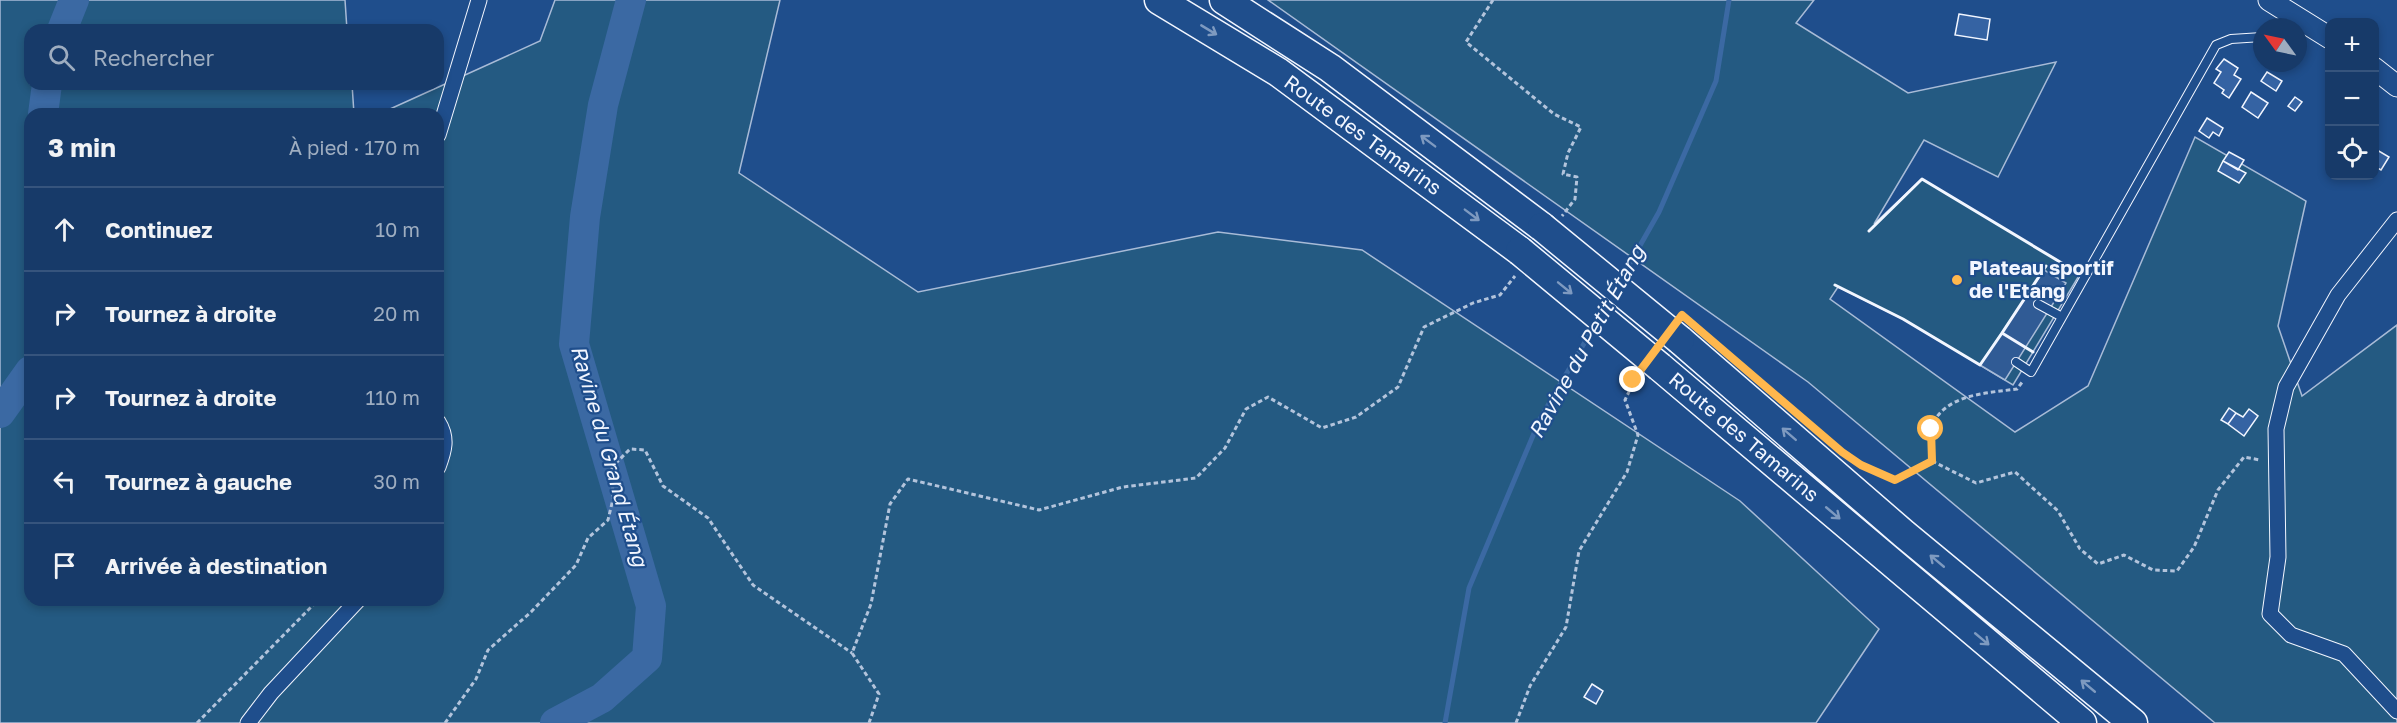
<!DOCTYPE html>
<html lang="fr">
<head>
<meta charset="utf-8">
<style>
  :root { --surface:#173a69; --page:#20416f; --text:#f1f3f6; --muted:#9eadc0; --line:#36547d }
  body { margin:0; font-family:"Golos Text",sans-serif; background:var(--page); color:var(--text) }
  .controls { position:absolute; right:18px; top:18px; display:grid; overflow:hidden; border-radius:12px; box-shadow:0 3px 9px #0003 }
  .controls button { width:54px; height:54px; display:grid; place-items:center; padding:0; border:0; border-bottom:2px solid var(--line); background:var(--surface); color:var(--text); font:30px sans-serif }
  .compass { position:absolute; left:2253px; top:18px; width:54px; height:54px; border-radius:50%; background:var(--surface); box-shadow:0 3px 9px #0003; rotate:303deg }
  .stop { position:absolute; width:18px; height:18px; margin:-14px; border:4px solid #ffb74d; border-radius:50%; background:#fff }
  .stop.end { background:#ffb74d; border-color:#fff; box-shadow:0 2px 6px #0008 }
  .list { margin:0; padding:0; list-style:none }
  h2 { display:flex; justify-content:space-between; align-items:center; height:78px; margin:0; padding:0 24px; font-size:26px }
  h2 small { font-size:20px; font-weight:400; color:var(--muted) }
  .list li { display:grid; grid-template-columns:39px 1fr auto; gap:18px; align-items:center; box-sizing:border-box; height:84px; padding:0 24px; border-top:2px solid var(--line) }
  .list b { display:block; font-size:22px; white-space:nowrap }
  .list em { font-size:20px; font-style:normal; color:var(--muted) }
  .icon { flex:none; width:33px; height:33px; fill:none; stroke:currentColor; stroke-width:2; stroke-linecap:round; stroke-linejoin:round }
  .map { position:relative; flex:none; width:2397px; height:723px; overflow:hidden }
  .search { position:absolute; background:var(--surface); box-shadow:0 3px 9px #0003; left:24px; top:24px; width:420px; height:66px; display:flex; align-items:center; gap:15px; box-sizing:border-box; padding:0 21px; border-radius:18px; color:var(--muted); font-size:22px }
  .panel { position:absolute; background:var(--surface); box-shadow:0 3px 9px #0003; left:24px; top:108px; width:420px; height:498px; border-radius:18px }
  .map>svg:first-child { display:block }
</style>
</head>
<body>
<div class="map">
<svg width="2397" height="723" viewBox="0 0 2397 723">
  <rect width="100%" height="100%" fill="#1f4e8c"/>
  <!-- green -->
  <path fill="#245a82" stroke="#a8bbd7" stroke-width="1.5" d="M0,0H345L347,30H30V84H352L354,114H30V600H438V114H379L540,41L555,0H780L739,173L918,292L1218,232L1362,250L1740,501L1879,629L1816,723H0Z
    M1268,0H1814L1796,23L1908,93L2056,62L1998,177L1924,140L1874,224L1922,179L2080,274L2013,385L1903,319L1838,287L1830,299L2015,432L2088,386L2195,137L2306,201L2278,326L2302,396L2397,325V723H2215L1808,382Z"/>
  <!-- parking -->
  <path fill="#305b95" stroke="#a8bbd7" stroke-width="1.5" d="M2044,270L2066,283L2005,380L1980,365Z"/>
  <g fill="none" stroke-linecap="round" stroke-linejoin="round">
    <!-- stream -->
    <path stroke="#3b69a3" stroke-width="5" d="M1620,281L1659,212L1716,81L1729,0
      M1445,723L1469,588L1540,419L1596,323"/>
    <!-- river -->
    <path stroke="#3b69a3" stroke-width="30" d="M62,30L74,0
      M43,114L47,84
      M0,413L30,371
      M555,723L602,698L647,658L651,606L574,344L585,217L603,105L631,0"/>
  </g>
  <!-- building -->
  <path fill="#3563a3" stroke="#f2f6ff" stroke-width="1.5" d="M1959,14L1990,19L1987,40L1955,35Z
    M2224,59L2238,68L2234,75L2241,79L2229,98L2222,93L2224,90L2214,83L2221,72L2216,69Z
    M2267,72L2282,81L2276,91L2261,81Z
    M2251,92L2268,103L2258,118L2242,107Z
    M2295,97L2302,102L2295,111L2288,106Z
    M2207,118L2223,128L2219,136L2213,132L2209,138L2199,131Z
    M2377,150L2389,157L2381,170L2374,166Z
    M2229,152L2244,160L2238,170L2223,161Z
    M2223,161L2246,173L2239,183L2218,171Z
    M2229,408L2236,413L2228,424L2221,420Z
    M2249,409L2258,416L2244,436L2228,424L2236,413L2243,417Z
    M1592,684L1603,691L1596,704L1584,697Z"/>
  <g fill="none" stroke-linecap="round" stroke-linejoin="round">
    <defs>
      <path id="lane" d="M2038,304L2062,317
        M2016,362L2031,372L2216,45L2231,39L2262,37"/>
      <path id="street" d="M438,135L479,0
        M2397,220L2338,295L2286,387L2276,429L2278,557L2270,614L2291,635L2344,654L2397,711
        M438,422C448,438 444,451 438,467
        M248,723L271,693L358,600"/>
      <path id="secondary" d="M2269,0L2330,38
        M2374,68L2397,86"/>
      <path id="highway" d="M1159,0L1278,72L1520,251
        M1224,0L1330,68L1542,227
        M1680,340L1904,534L2133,723
        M1660,367L2082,723"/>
    </defs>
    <!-- lane casing -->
    <use href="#lane" stroke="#f2f6ff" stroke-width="10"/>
    <!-- street casing -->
    <use href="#street" stroke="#f2f6ff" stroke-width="17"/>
    <!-- secondary casing -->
    <use href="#secondary" stroke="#f2f6ff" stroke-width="23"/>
    <!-- highway casing -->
    <use href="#highway" stroke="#f2f6ff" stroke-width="31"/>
    <!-- path -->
    <path stroke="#b3c4dc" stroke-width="3" stroke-dasharray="4.5 3" stroke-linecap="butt" d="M1493,0L1466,42L1554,114L1581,127L1568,153L1563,174L1577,177L1575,199L1562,216
      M1932,461L1976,483L2015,472L2058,511L2080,549L2098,564L2124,555L2153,570L2177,571L2194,547L2218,490L2244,457L2260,460
      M1859,464L1895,480L1932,461C1933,454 1930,433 1931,428C1943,394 1987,393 2017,389L2023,381
      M197,723L318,600
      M445,723L476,679L488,650L531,612L576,565L588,538L608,520L613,499L612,467L630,449L645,450L663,486L708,518L753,585L852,653
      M869,723L879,694L852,653L871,604L890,504L908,479L1039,510L1123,487L1196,478L1225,448L1246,409L1268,397L1322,428L1356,417L1398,387L1424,327L1473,303L1500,295L1515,276
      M1516,723L1530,686L1566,627L1579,551L1627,472L1638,435L1625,400L1637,375"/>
    <!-- lane -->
    <use href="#lane" stroke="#1f4e8c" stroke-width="8"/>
    <!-- street -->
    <use href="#street" stroke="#1f4e8c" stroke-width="15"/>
    <!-- secondary -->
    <use href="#secondary" stroke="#1f4e8c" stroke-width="21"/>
    <!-- highway -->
    <use href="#highway" stroke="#1f4e8c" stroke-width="28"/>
    <defs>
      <path id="highway-bridge" d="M1542,227L1680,340
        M1520,251L1660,367"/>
    </defs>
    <!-- highway-bridge casing -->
    <use href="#highway-bridge" stroke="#f2f6ff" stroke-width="31" stroke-linecap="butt"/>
    <!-- highway-bridge -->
    <use href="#highway-bridge" stroke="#1f4e8c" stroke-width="28"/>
    <!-- wall -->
    <path stroke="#f2f6ff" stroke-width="3" d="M1869,231L1922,179L2080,274
      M1835,285L1903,319L1980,365L2002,333L2033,352
      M2002,333L2046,266"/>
  </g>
  <!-- one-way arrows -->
  <defs><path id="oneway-shaft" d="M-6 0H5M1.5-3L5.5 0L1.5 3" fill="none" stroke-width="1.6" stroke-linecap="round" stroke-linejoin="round" transform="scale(1.5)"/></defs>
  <g stroke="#7e9ac0">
    <use href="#oneway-shaft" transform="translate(1209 30) rotate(31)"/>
    <use href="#oneway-shaft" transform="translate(1428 141) rotate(-143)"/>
    <use href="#oneway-shaft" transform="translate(1472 215) rotate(37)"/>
    <use href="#oneway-shaft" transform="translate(1565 288) rotate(39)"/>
    <use href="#oneway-shaft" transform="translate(1789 434) rotate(-139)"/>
    <use href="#oneway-shaft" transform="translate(1833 513) rotate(40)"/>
    <use href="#oneway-shaft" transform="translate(1937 561) rotate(-140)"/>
    <use href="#oneway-shaft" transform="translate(1982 639) rotate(40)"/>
    <use href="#oneway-shaft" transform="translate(2088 686) rotate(-140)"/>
  </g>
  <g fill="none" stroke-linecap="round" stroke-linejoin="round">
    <!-- route -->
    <path stroke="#ffb74d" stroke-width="8" d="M1633,380L1682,315L1842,452L1861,465L1895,480L1932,461L1931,429"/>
  </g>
  <!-- markers -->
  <circle fill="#ffb74d" stroke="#1f4e8c" stroke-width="2" cx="1957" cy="280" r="6"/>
  <g text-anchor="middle" stroke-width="4.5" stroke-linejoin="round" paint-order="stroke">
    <!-- street labels -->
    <g font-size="20" fill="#f2f6ff" stroke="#1f4e8c">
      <text transform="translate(1363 135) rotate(36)" y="7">Route des Tamarins</text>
      <text transform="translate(1744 437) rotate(40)" y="7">Route des Tamarins</text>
    </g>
    <!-- poi labels -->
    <g font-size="20" font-weight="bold" fill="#f2f6ff" stroke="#1f4e8c" text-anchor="start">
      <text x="1969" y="275">Plateau sportif<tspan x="1969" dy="23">de l'Etang</tspan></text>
    </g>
    <!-- water labels -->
    <g font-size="21" font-style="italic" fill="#f2f6ff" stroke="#1f4e8c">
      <text transform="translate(1587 342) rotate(-61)" y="7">Ravine du Petit Étang</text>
      <text transform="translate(609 456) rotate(74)" y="7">Ravine du Grand Étang</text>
    </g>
  </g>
</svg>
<div class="controls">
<button>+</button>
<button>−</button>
<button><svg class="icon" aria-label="locate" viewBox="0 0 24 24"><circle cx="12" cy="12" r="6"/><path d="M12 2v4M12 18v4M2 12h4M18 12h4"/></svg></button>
</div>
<svg class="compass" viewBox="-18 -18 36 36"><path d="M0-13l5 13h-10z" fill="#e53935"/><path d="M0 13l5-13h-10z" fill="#9eadc0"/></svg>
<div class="stop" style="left:1931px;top:429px"></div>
<div class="stop end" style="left:1633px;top:380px"></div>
<div class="search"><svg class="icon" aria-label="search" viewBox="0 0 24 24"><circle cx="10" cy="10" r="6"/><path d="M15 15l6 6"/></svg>Rechercher</div>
<section class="panel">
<h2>3 min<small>À pied · 170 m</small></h2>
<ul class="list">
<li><svg class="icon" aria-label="ahead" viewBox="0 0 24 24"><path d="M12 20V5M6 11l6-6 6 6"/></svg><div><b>Continuez</b></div><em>10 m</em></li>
<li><svg class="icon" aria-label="right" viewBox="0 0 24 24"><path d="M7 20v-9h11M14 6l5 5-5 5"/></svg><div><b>Tournez à droite</b></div><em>20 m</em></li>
<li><svg class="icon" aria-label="right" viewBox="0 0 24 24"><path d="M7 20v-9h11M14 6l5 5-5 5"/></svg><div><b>Tournez à droite</b></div><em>110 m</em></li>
<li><svg class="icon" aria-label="left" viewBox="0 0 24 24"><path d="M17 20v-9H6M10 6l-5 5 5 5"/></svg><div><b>Tournez à gauche</b></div><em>30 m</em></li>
<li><svg class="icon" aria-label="arrive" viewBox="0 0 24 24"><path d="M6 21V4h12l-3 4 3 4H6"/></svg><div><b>Arrivée à destination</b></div></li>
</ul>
</section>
</div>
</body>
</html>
